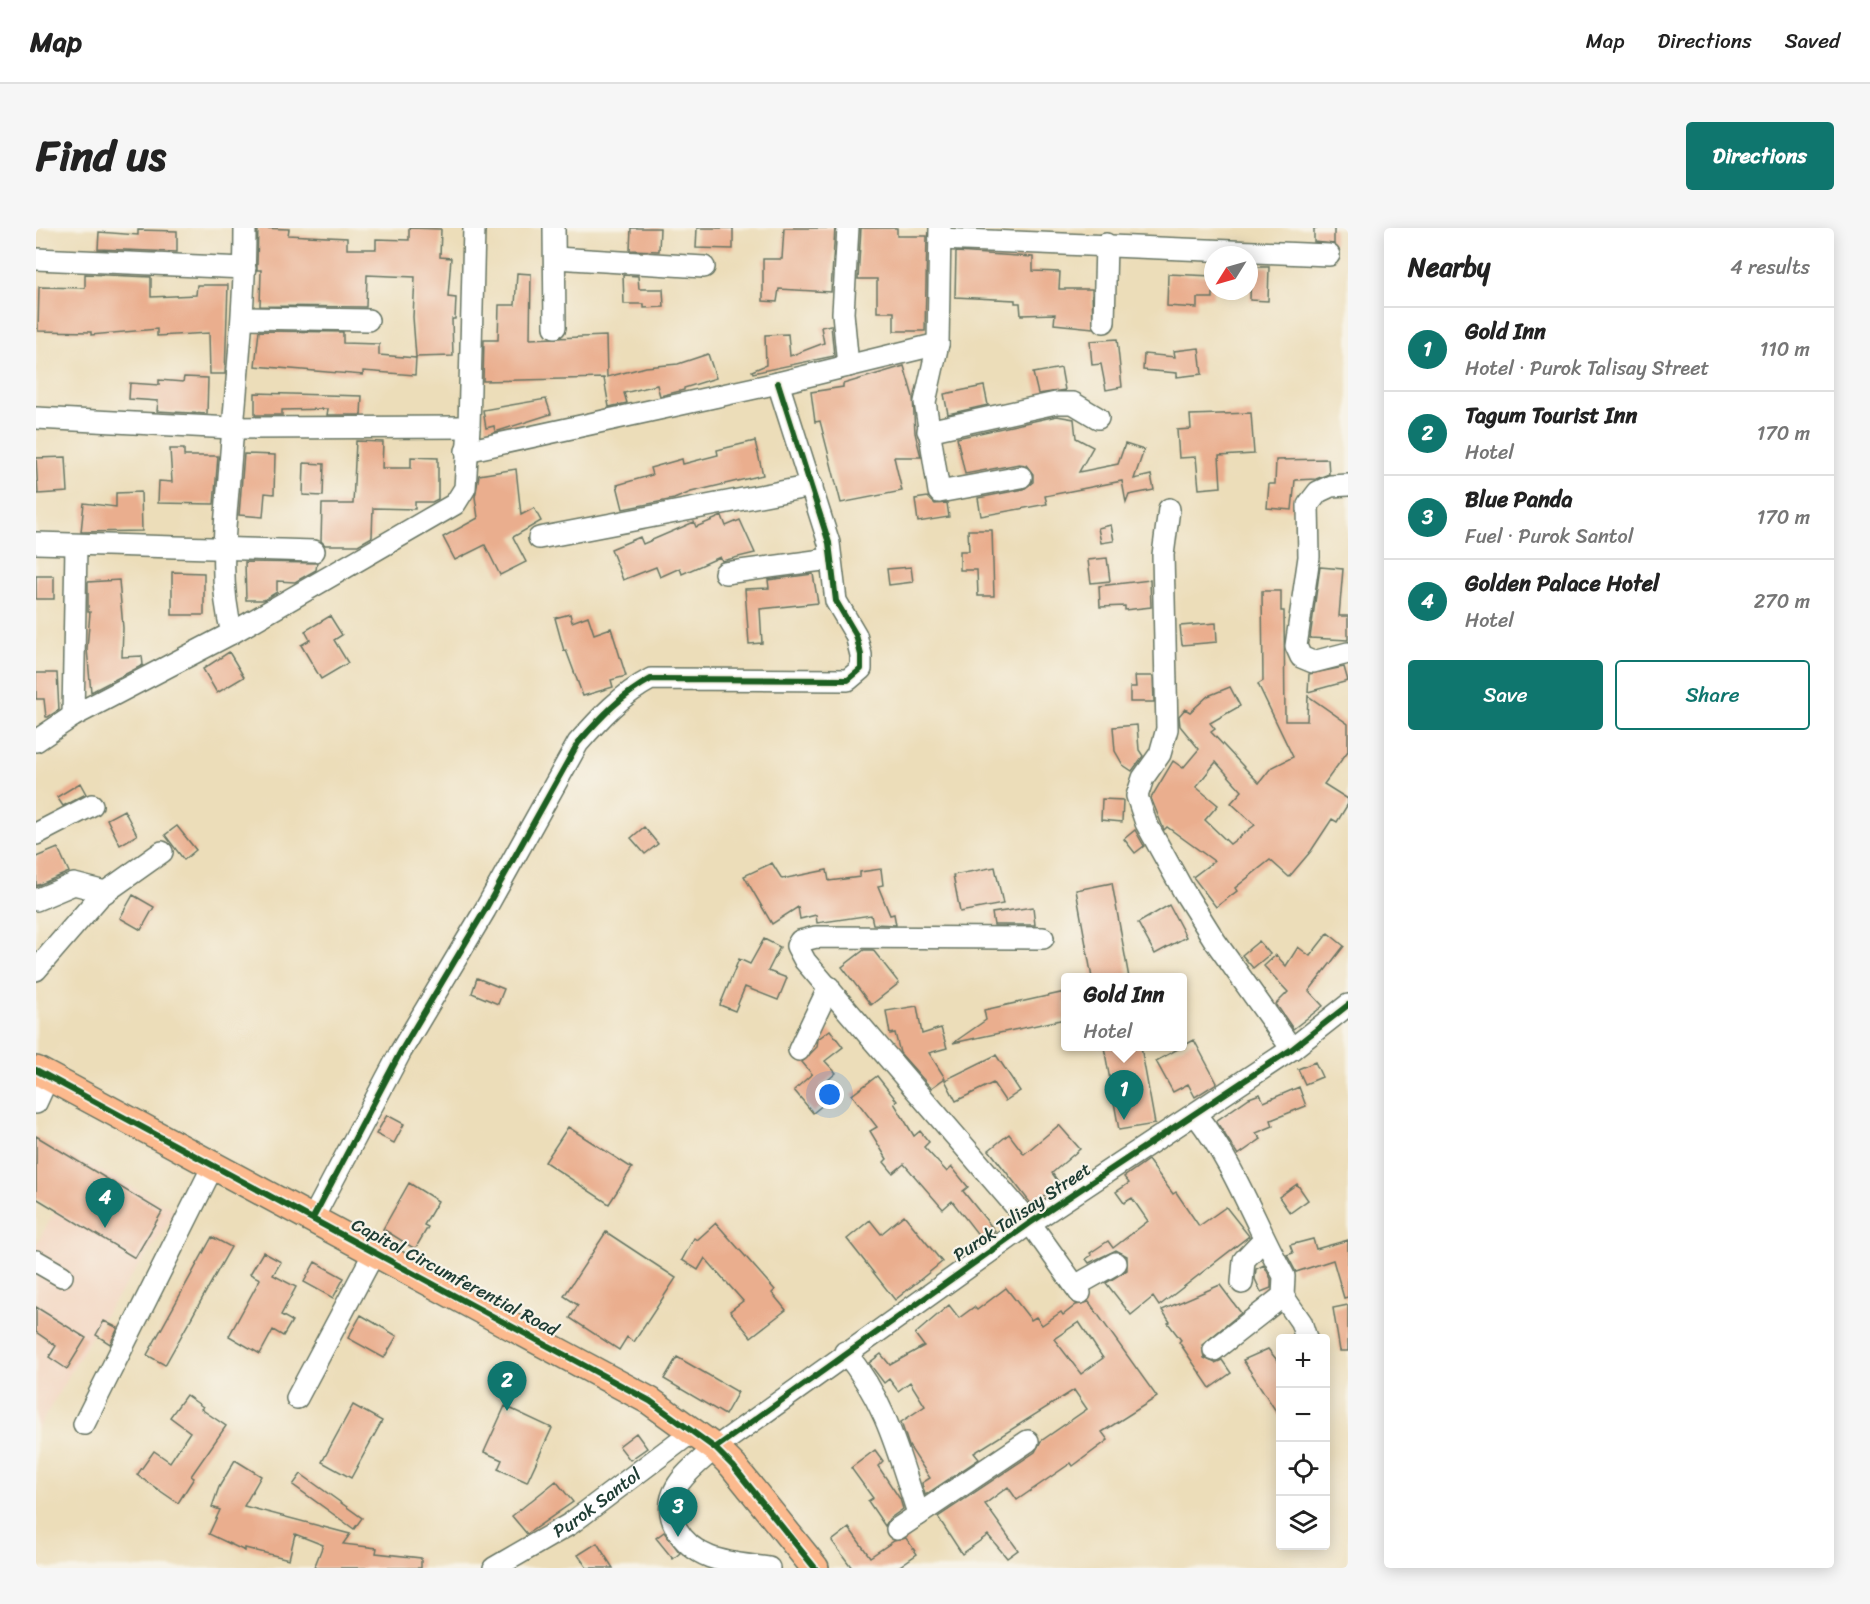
<!DOCTYPE html>
<html lang="en">
<head>
<meta charset="utf-8">
<style>
  :root { --surface:#fff; --page:#f6f6f6; --text:#222; --muted:#767676; --line:#e0e0e0; --accent:#0f766e }
  body { margin:0; font-family:Sriracha,sans-serif; background:var(--page); color:var(--text) }
  .controls { position:absolute; right:18px; bottom:18px; display:grid; overflow:hidden; border-radius:6px; box-shadow:0 3px 15px #0003 }
  .controls button { width:54px; height:54px; display:grid; place-items:center; padding:0; border:0; border-bottom:2px solid var(--line); background:var(--surface); color:var(--text); font:30px sans-serif }
  .compass { position:absolute; left:1168px; top:18px; width:54px; height:54px; border-radius:50%; background:var(--surface); box-shadow:0 3px 15px #0003; rotate:233deg }
  .you { position:absolute; left:794px; top:867px; width:21px; height:21px; margin:-15px; border:4px solid #fff; border-radius:50%; background:#1a73e8; box-shadow:0 0 0 9px #1a73e833 }
  .badge { display:grid; place-items:center; width:39px; height:39px; border-radius:50%; background:var(--accent); color:#fff; font-size:20px; font-weight:700 }
  .pin { position:absolute; translate:-50% -50px; filter:drop-shadow(0 2px 3px #0008) }
  .pin::after { content:''; position:absolute; top:32px; width:21px; height:18px; background:inherit; clip-path:polygon(0 0,100% 0,50% 100%) }
  .popup { position:absolute; left:1025px; top:745px; width:126px; height:78px; box-sizing:border-box; display:grid; place-content:center; border-radius:6px; background:var(--surface); filter:drop-shadow(0 2px 4px #0005); font-size:20px; white-space:nowrap; color:var(--muted) }
  .popup b { font-size:22px; color:var(--text) }
  .popup::after { content:''; position:absolute; left:50%; top:100%; margin-left:-12px; border:12px solid transparent; border-top-color:var(--surface) }
  .list { margin:0; padding:0; list-style:none }
  h2 { display:flex; justify-content:space-between; align-items:center; height:78px; margin:0; padding:0 24px; font-size:26px }
  h2 small { font-size:20px; font-weight:400; color:var(--muted) }
  .list li { display:grid; grid-template-columns:39px 1fr auto; gap:18px; align-items:center; box-sizing:border-box; height:84px; padding:0 24px; border-top:2px solid var(--line) }
  .list b { display:block; font-size:22px; white-space:nowrap }
  .list p { margin:0; font-size:20px; white-space:nowrap; color:var(--muted) }
  .list em { font-size:20px; font-style:normal; color:var(--muted) }
  .actions { display:flex; gap:12px; padding:18px 24px }
  .actions a { flex:1; padding:14px 0; border:2px solid var(--accent); border-radius:6px; text-align:center; font-size:21px; color:var(--accent) }
  .actions .main { background:var(--accent); color:#fff }
  .icon { flex:none; width:33px; height:33px; fill:none; stroke:currentColor; stroke-width:2; stroke-linecap:round; stroke-linejoin:round }
  .map { position:relative; flex:none; width:1312px; height:1340px; overflow:hidden; border-radius:6px }
  header { display:flex; align-items:center; gap:36px; box-sizing:border-box; height:84px; padding:0 30px; background:var(--surface); border-bottom:2px solid var(--line) }
  header strong { font-size:28px }
  nav { display:flex; gap:33px; margin-inline-start:auto; font-size:21px }
  .intro { display:flex; align-items:center; justify-content:space-between; box-sizing:border-box; height:144px; padding:0 36px }
  h1 { margin:0; font-size:42px }
  .button { padding:15px 27px; border-radius:6px; background:var(--accent); color:#fff; font-size:21px; font-weight:700 }
  main { display:flex; gap:36px; padding:0 36px }
  aside { flex:1; background:var(--surface); border-radius:6px; box-shadow:0 3px 15px #0003 }
  .map>svg:first-child { display:block }
</style>
</head>
<body>
<header>
<strong>Map</strong>
<nav><a>Map</a><a>Directions</a><a>Saved</a></nav>
</header>
<div class="intro"><h1>Find us</h1><a class="button">Directions</a></div>
<main>
<div class="map">
<svg width="1312" height="1340" viewBox="0 0 1312 1340">
  <rect width="100%" height="100%" fill="#f7f3e8"/>
  <filter id="ink" filterUnits="userSpaceOnUse"><feTurbulence type="fractalNoise" baseFrequency=".0167" numOctaves="2"/><feDisplacementMap in="SourceGraphic" scale="12" xChannelSelector="R" yChannelSelector="G"/><feConvolveMatrix kernelMatrix="1 2 1 2 8 2 1 2 1" color-interpolation-filters="sRGB"/></filter>
  <filter id="wash" filterUnits="userSpaceOnUse"><feTurbulence type="fractalNoise" baseFrequency=".008" numOctaves="4" result="noise"/><feDisplacementMap in="SourceGraphic" scale="24" xChannelSelector="R" yChannelSelector="G"/><feGaussianBlur stdDeviation="1.35" result="paint"/><feColorMatrix in="noise" values="0 0 0 0 0 0 0 0 0 0 0 0 0 0 0 0 0 1.4 0 .05"/><feComposite in="paint" operator="in"/></filter>
  <g filter="url(#wash)">
    <rect width="100%" height="100%" fill="#ecddb9"/>
    <!-- built -->
    <path fill="#f3d4bf" d="M47,933L141,983L65,1092L0,1204V1017Z"/>
    <g id="blocks">
      <!-- building -->
      <path fill="#eaae8e" fill-rule="evenodd" d="M222,0L253,1L252,7L311,10V21H340V11L373,12V0L405,1L404,29L415,30L412,69L420,70L419,91H416L417,128L380,129L377,89L379,49L331,47L330,79L224,78L225,42H221V37Z
        M595,0H624L623,23L594,22Z
        M661,0H697V21L660,20Z
        M748,0H799L795,64L743,61L741,74L727,73V31H746Z
        M825,0H861V8H891L889,103H858V84H841V51H822Z
        M1278,0H1298V16L1278,14Z
        M102,2L141,3V24L62,21L63,4L102,7Z
        M920,24L997,29V43L1024,44L1023,61H1056L1057,100L1018,96L1019,86L985,87L984,75H979V72L919,69Z
        M1215,39H1233L1232,73L1214,72Z
        M481,45L495,46L494,111L570,108L571,149L610,139L642,136L672,126L680,150L648,160V162L624,168L621,157L588,165L591,175L573,179L568,150L447,153L448,112H462L463,77H479Z
        M49,46L115,49V69L160,67L161,57H192L189,146H174L173,105L121,108V101L55,107V104L2,103L3,59L49,60Z
        M1132,46L1177,48V70H1161V80L1131,78Z
        M587,47L602,48L603,61H627L628,79L608,80V76H588Z
        M795,97L798,128L717,145L716,143L730,137L729,107L752,106L754,128L788,115L785,99Z
        M223,103L307,104V115L343,116V127L380,130L379,147L327,143V147L219,138Z
        M1081,111L1086,159L1070,162L1065,136L1056,137L1054,113Z
        M1163,120L1166,146L1141,149V145L1107,142L1108,126L1139,129L1138,123Z
        M868,138L877,169L879,205L885,229H858L866,263L805,275L784,193L779,194L775,164L807,159V156Z
        M1025,140L1029,162L1002,166L997,145Z
        M148,149L172,150L171,186L121,183L122,173L93,171L94,155L123,157V152L147,154Z
        M948,158L952,177L912,186L908,166Z
        M219,165L326,168L325,187H291L292,181L246,182V187H219Z
        M510,171L515,186L459,204L458,198L450,200L447,182Z
        M1215,185L1218,226L1183,228L1185,259L1163,261L1160,229L1143,230L1141,202L1155,201L1154,187Z
        M1021,188L1038,191L1040,210L1057,219L1043,244L1082,236L1089,216L1108,222L1098,251L1115,247L1118,262L1093,267L1090,275L1086,253L1009,268L1011,276L945,288L942,270L988,261L997,254V246L990,237L983,236L929,246L921,210Z
        M320,213L347,214L346,240H375V229L402,230V271L396,274H379V281L337,280L336,309L322,317H289L285,313L286,276H317Z
        M719,213L727,247L655,264L638,271L587,281L581,257L616,247L614,240L646,231L647,236L682,227L681,222Z
        M134,221H148V228H182L178,276L122,275L123,253L136,254Z
        M208,226L239,227L238,266L229,265L227,289L203,287Z
        M30,229L32,264L2,266L0,230Z
        M1292,231L1293,246L1280,251L1259,252L1256,282L1231,280L1233,256H1239L1240,232Z
        M268,235L288,236L287,268L267,267Z
        M480,241L485,287L498,280L505,293L477,309L490,334L464,347L449,317L419,332L407,309L442,290L439,269L443,247Z
        M105,264L106,303L45,304L48,275L80,279V265Z
        M892,269L899,276L911,275L913,289L882,294L879,271Z
        M686,288L690,298L704,292L719,325L686,333L684,329L646,346L644,340L624,349L620,339L587,352L575,321L604,309L607,316L658,294L660,299Z
        M1075,297L1078,313L1065,315L1062,300Z
        M932,302H956L958,368H942L941,342H924V323H933Z
        M1071,330L1074,353L1055,355L1052,332Z
        M209,334L281,335L280,342L259,354L241,353V364L228,372H210Z
        M875,339L877,354L853,357L851,341Z
        M1284,339L1307,341L1303,388H1312V412L1274,410Z
        M136,344L168,345V387H136Z
        M777,346L782,375L724,381L726,415L713,416L709,361L733,360L732,352Z
        M0,348H18V371H0Z
        M83,352L87,400L86,429L106,428L107,437L55,464L51,421L54,384H52V354Z
        M1114,352L1115,379L1089,382V378L1064,379L1063,358Z
        M1226,363H1245V383H1248L1249,493H1271L1272,468L1312,496V523L1288,556L1312,571V576L1301,594L1296,591L1275,623L1253,649L1234,632L1199,660L1201,663L1180,679L1157,649L1178,633L1131,599L1128,602L1115,570L1137,533L1147,540L1163,521L1144,498L1143,488L1149,481L1154,484L1172,468L1194,459L1204,478L1174,495L1179,501L1175,504L1223,555L1235,540L1257,529L1222,456L1227,453ZM1180,534L1206,563L1195,575L1219,597L1194,616L1169,592L1182,577L1160,559Z
        M534,386L536,394L552,388L558,406L575,400L590,448L575,452L577,459L547,468L530,422L528,423L519,390Z
        M294,388L306,407L298,412L312,435L285,451L265,417L274,412L269,403Z
        M1180,395L1181,414L1146,417L1144,398Z
        M193,424L208,449L181,465L167,441Z
        M1308,439L1312,453L1272,464L1273,446Z
        M0,445H21L23,482L12,489H10L8,471H0Z
        M1099,448H1117L1118,474H1094V459H1100Z
        M1101,497L1103,522L1107,528L1096,543L1087,537L1079,523L1077,499Z
        M44,555L50,566L27,578L21,569Z
        M1066,571L1087,572L1086,594L1065,592Z
        M88,582L101,607L84,617L71,591Z
        M141,598L160,622L148,632L129,607Z
        M608,599L622,616L609,626L595,610Z
        M1099,602L1108,618L1099,625L1088,611Z
        M22,620L33,644L0,658V629Z
        M736,635L746,651L791,642L793,653L824,649V644L845,641L847,657L842,658L854,687L858,686L860,697L837,696L835,687L781,695L780,687L764,691L762,679L736,696L708,648Z
        M959,639L967,676L924,684L917,647Z
        M1076,655L1093,750H1056L1040,662Z
        M97,667L118,679L105,702L84,690Z
        M1133,677L1150,709L1119,726L1102,695Z
        M997,679L999,697H958L956,685Z
        M1292,705L1308,718L1273,763L1287,778L1257,801L1240,776L1252,764L1228,738L1240,727L1250,738L1262,719L1274,728Z
        M728,711L744,719L732,743L751,750L742,772L709,759L699,783L684,777L703,731L714,736Z
        M1223,713L1234,726L1217,740L1206,727Z
        M828,722H837L863,755L835,777L806,739Z
        M441,750L468,761L462,776L436,765Z
        M1029,764V791L917,815L950,792L948,782Z
        M881,778L886,806L905,800L911,820L893,825L909,850L895,860L864,825L859,805L854,806L850,783Z
        M794,802L807,819L789,833L800,845L784,859L794,871L777,885L758,862L776,846L766,834L781,819L782,811Z
        M1158,812L1181,855L1159,869L1152,856L1137,864L1120,833Z
        M1068,819H1105L1119,896L1083,902Z
        M960,827L984,863L969,873L957,855L920,873L909,852Z
        M1279,834L1286,849L1269,856L1262,841Z
        M841,848L861,873L858,875L878,908L884,903L893,914L888,919L911,944L916,939L932,959L927,963L959,1003L947,1013L916,973L907,981L868,936L857,945L848,934L851,931L834,903L841,899L816,867Z
        M1263,859L1270,878L1235,892L1237,898L1220,905L1225,911L1202,927L1180,893L1213,870L1224,866L1228,874Z
        M351,887L368,896L358,915L340,906Z
        M1023,897L1044,921L1016,945L1024,956L996,977L953,922L973,906L988,926Z
        M532,899L596,940L573,976L509,934Z
        M0,908L126,984L99,1030L0,970Z
        M1112,932L1137,966L1140,964L1163,998L1190,979L1213,1008L1123,1078L1117,1069L1095,1087L1070,1055L1091,1042V1028L1080,1022L1053,1035L1050,1031L1056,1027L1054,1025L1072,1013L1077,1020L1112,993L1096,970L1088,975L1080,964L1093,955L1088,949Z
        M373,955L402,973L388,997L392,999L379,1021L347,1001Z
        M1261,956L1272,972L1254,985L1243,969Z
        M868,987L906,1034L859,1072L811,1011L834,992L845,1006Z
        M680,995L739,1062L736,1065L750,1082L715,1109L694,1083L707,1073L669,1030L662,1042L646,1032L658,1010L661,1012Z
        M570,1004L640,1050L598,1114L591,1109L583,1122L534,1090L542,1077L528,1068Z
        M176,1009L195,1019L129,1137L111,1127Z
        M1277,1011L1280,1021L1312,1012V1069L1308,1070L1297,1032L1260,1044L1251,1027L1257,1025L1254,1017Z
        M227,1024L245,1034L237,1047L260,1059L245,1087L256,1093L247,1108L237,1102L224,1126L193,1108L224,1051L214,1046Z
        M279,1034L308,1050L297,1070L268,1054Z
        M1228,1037L1235,1051V1060L1225,1064L1219,1051L1220,1041Z
        M1184,1057L1205,1085L1166,1117L1168,1130L1179,1135L1186,1132L1195,1145L1174,1160L1143,1114L1145,1112L1132,1095L1134,1094L1126,1082Z
        M970,1060L995,1092L1000,1089L1006,1097L1025,1084L1027,1087L1040,1077L1053,1074L1121,1169L1066,1204L1072,1212L1037,1238L1035,1235L981,1272L972,1259L949,1276L982,1322L971,1330L952,1307L926,1326L902,1289L999,1224L1005,1213L1051,1181L1038,1162L938,1225L943,1231L889,1267L886,1255L894,1250L873,1218L865,1194L889,1178L874,1154L862,1163L853,1151L848,1155L833,1135L845,1126L854,1137L888,1118L879,1106L913,1077L923,1090L938,1079L941,1082ZM1043,1094L1067,1130L1045,1146L1018,1111Z
        M1312,1077V1123H1304L1297,1080Z
        M0,1079L50,1110L31,1141L13,1129L20,1118L0,1104Z
        M325,1087L361,1108L348,1130L312,1110Z
        M68,1093L82,1100L74,1116L60,1107Z
        M1232,1121L1245,1137V1191L1207,1132Z
        M641,1129L702,1164L689,1187L628,1151Z
        M150,1167L167,1179L165,1181L190,1198L155,1248L158,1250L142,1275L101,1247L118,1223L134,1234L154,1204L134,1189Z
        M317,1177L346,1193L315,1250L286,1234Z
        M469,1178L516,1200L491,1254L462,1241L466,1232L448,1224Z
        M600,1205L611,1220L594,1232L583,1218Z
        M839,1222L847,1233L842,1238L864,1271L867,1281L853,1291L849,1298L832,1273L837,1270L815,1240Z
        M199,1232L225,1248L208,1278L314,1306L307,1316L341,1320L340,1325L385,1330V1340H278L287,1317L259,1306L253,1331L209,1320V1323L173,1306L184,1282L176,1279L183,1259Z
        M265,1246L326,1290L318,1301L257,1257Z
        M520,1253L537,1274L491,1306L476,1288Z
        M813,1300L834,1329L858,1313L870,1310L881,1326L861,1340H816L796,1313Z
        M628,1304L644,1325L637,1331L620,1310Z
        M561,1315L577,1340H551L542,1327Z"/>
    </g>
  </g>
  <g filter="url(#ink)">
    <use href="#blocks" fill-opacity="0" stroke="#677563" stroke-width="1.5"/>
    <g fill="none" stroke-linecap="round" stroke-linejoin="round">
      <defs>
        <g id="minor">
          <path d="M518,0L519,99"/>
          <path d="M904,0L902,116L889,174L903,264L985,249"/>
          <path d="M904,11L1293,27"/>
          <path d="M519,30L668,39"/>
          <path d="M0,31L209,40"/>
          <path d="M207,90L332,92"/>
          <path d="M1068,94L1070,16"/>
          <path d="M812,138L807,85L812,0"/>
          <path d="M0,190L196,200L433,199"/>
          <path d="M892,203L1020,175H1037L1062,190"/>
          <path d="M430,223L742,155L902,116"/>
          <path d="M1312,257L1295,258L1282,264L1272,277L1273,329L1260,418L1265,429L1277,434L1312,425"/>
          <path d="M1133,281L1127,327L1131,501L1124,526L1107,550L1101,568L1110,595L1147,662L1179,713L1256,821"/>
          <path d="M503,310L776,258"/>
          <path d="M0,315L278,323"/>
          <path d="M689,345L794,331"/>
          <path d="M196,405C181,350 190,293 194,237C200,158 209,80 209,0"/>
          <path d="M37,488L40,318"/>
          <path d="M0,513L37,488L196,405L419,276L429,260L433,199L438,0"/>
          <path d="M0,606L56,577"/>
          <path d="M0,672L38,656L69,664"/>
          <path d="M1007,710L780,709L764,713L761,718L769,733L994,995L1044,1065"/>
          <path d="M0,742L64,668L126,624"/>
          <path d="M763,822L793,759"/>
          <path d="M0,875L12,849"/>
          <path d="M1160,887C1198,935 1218,994 1248,1048L1247,1068L1178,1122"/>
          <path d="M277,990L365,823L449,682L542,515C564,490 585,467 615,451L812,452L825,441V427L820,407L800,373L793,315L742,155"/>
          <path d="M0,1033L26,1048"/>
          <path d="M1206,1055L1208,1032L1228,1011"/>
          <path d="M1039,1058L1080,1035"/>
          <path d="M1247,1068L1265,1094L1270,1110"/>
          <path d="M809,1124C849,1173 861,1221 880,1279L882,1287L861,1301"/>
          <path d="M261,1170L339,1023"/>
          <path d="M48,1196L178,936"/>
          <path d="M882,1287L992,1213"/>
          <path id="s1" d="M458,1340L534,1296L657,1203"/>
          <path d="M733,1340C714,1337 693,1336 674,1329C646,1318 624,1288 640,1260C648,1245 666,1232 679,1220L994,995L1256,821L1312,777"/>
        </g>
        <path id="major" d="M0,842L614,1173L679,1220L697,1238L779,1340"/>
      </defs>
      <!-- minor casing -->
      <use href="#minor" stroke="#677563" stroke-width="24"/>
      <!-- major casing -->
      <use href="#major" stroke="#677563" stroke-width="30"/>
      <!-- minor -->
      <use href="#minor" stroke="#fff" stroke-width="21"/>
      <!-- major -->
      <use href="#major" stroke="#fcba8e" stroke-width="27"/>
      <defs>
        <path id="cycleway" d="M0,842L614,1173L679,1220L697,1238L779,1340
          M277,990L365,823L449,682L542,515C564,490 585,467 615,451L812,452L825,441V427L820,407L800,373L793,315L742,155
          M679,1220L994,995L1256,821L1312,777"/>
      </defs>
      <!-- cycleway casing -->
      <use href="#cycleway" stroke="#f7f3e8" stroke-width="10"/>
      <!-- cycleway -->
      <use href="#cycleway" stroke="#1b5e20" stroke-width="6"/>
    </g>
  </g>
  <g text-anchor="middle" stroke-width="4.5" stroke-linejoin="round" paint-order="stroke">
    <!-- street labels -->
    <g font-size="18" fill="#1f3d34" stroke="#f7f3e8">
      <text transform="translate(986 984) rotate(-34)" y="6">Purok Talisay Street</text>
      <text transform="translate(419 1049) rotate(28)" y="6">Capitol Circumferential Road</text>
      <text dy="6" stroke="none"><textPath href="#s1" startOffset="122">Purok Santol</textPath></text>
    </g>
  </g>
</svg>
<div class="controls">
<button>+</button>
<button>−</button>
<button><svg class="icon" aria-label="locate" viewBox="0 0 24 24"><circle cx="12" cy="12" r="6"/><path d="M12 2v4M12 18v4M2 12h4M18 12h4"/></svg></button>
<button><svg class="icon" aria-label="layers" viewBox="0 0 24 24"><path d="M12 4l9 5-9 5-9-5zM3 14l9 5 9-5"/></svg></button>
</div>
<svg class="compass" viewBox="-18 -18 36 36"><path d="M0-13l5 13h-10z" fill="#e53935"/><path d="M0 13l5-13h-10z" fill="#767676"/></svg>
<div class="you"></div>
<div class="pin badge" style="left:1088px;top:892px">1</div>
<div class="popup"><b>Gold Inn</b>Hotel</div>
<div class="pin badge" style="left:471px;top:1183px">2</div>
<div class="pin badge" style="left:642px;top:1309px">3</div>
<div class="pin badge" style="left:69px;top:1000px">4</div>
</div>
<aside>
<h2>Nearby<small>4 results</small></h2>
<ul class="list">
<li><span class="badge">1</span><div><b>Gold Inn</b><p>Hotel · Purok Talisay Street</p></div><em>110 m</em></li>
<li><span class="badge">2</span><div><b>Tagum Tourist Inn</b><p>Hotel</p></div><em>170 m</em></li>
<li><span class="badge">3</span><div><b>Blue Panda</b><p>Fuel · Purok Santol</p></div><em>170 m</em></li>
<li><span class="badge">4</span><div><b>Golden Palace Hotel</b><p>Hotel</p></div><em>270 m</em></li>
</ul>
<div class="actions"><a class="main">Save</a><a>Share</a></div>
</aside>
</main>
</body>
</html>
